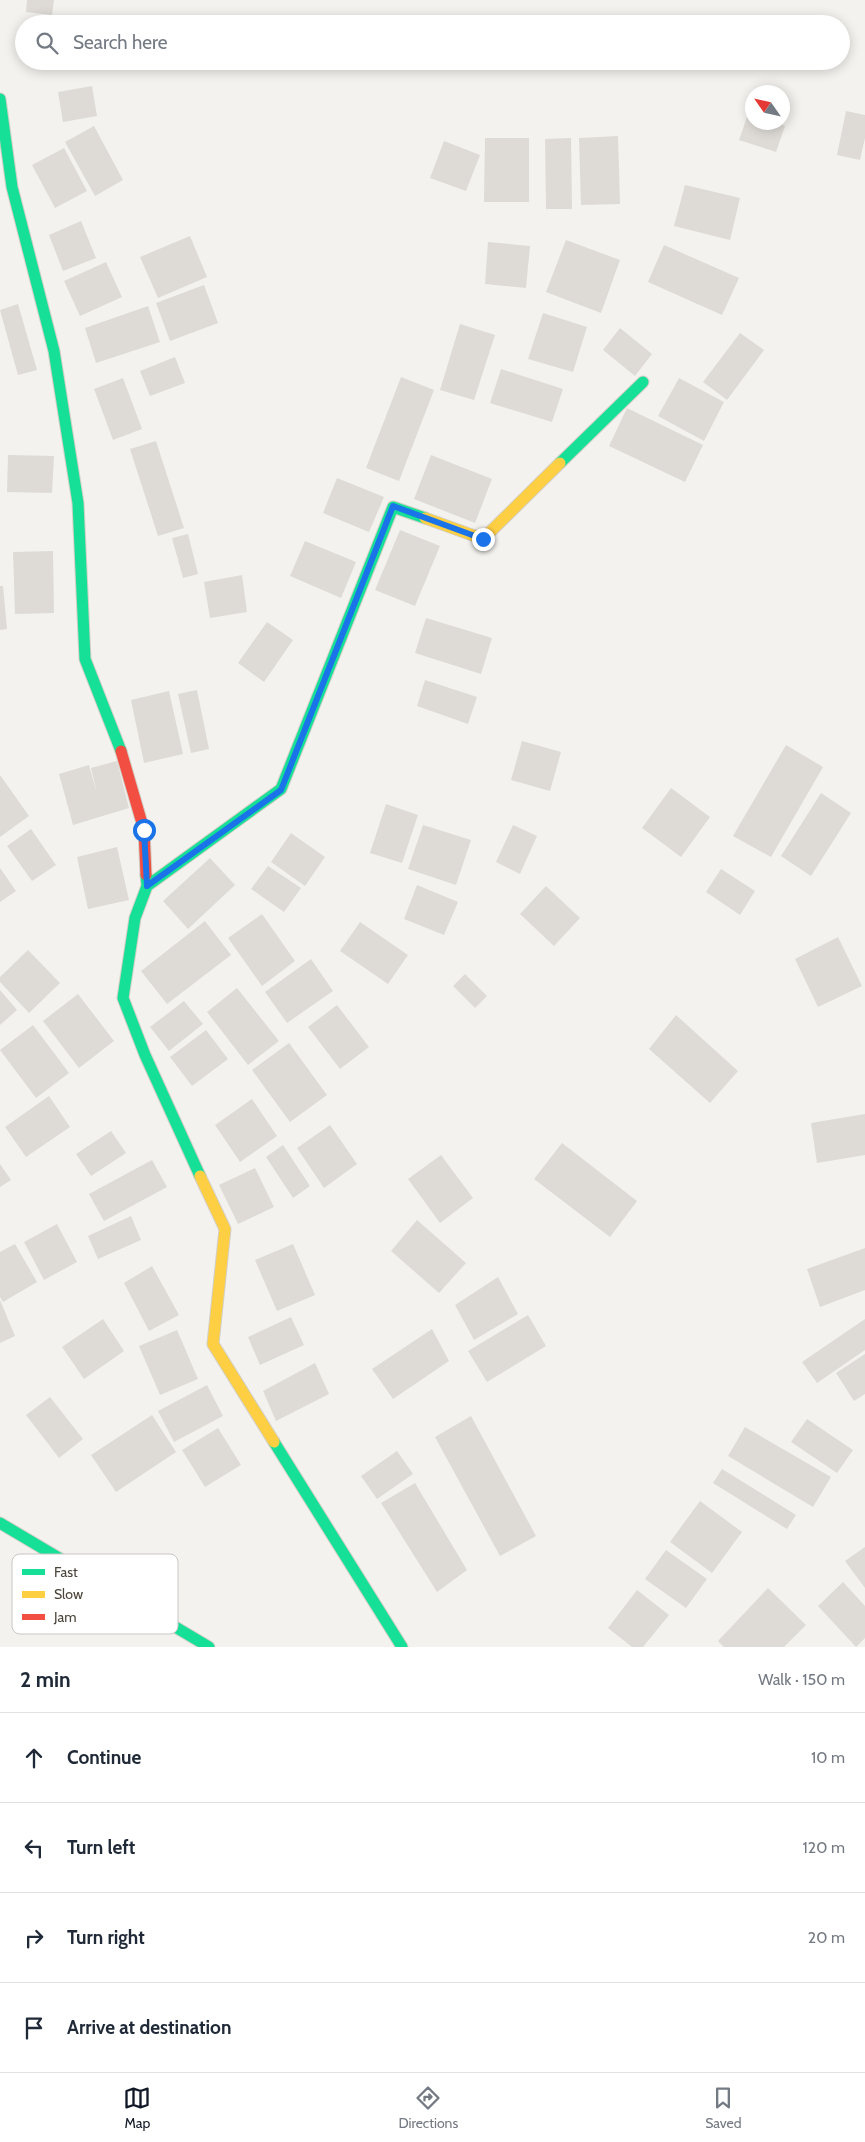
<!DOCTYPE html>
<html lang="en">
<head>
<meta charset="utf-8">
<style>
  :root { --surface:#fff; --page:#f2f2f3; --text:#1f2937; --muted:#747a83; --line:#e0e1e3; --accent:#111827 }
  body { margin:0; font-family:Cabin,sans-serif; background:var(--page); color:var(--text) }
  .compass { position:absolute; left:745px; top:85px; width:45px; height:45px; border-radius:50%; background:var(--surface); box-shadow:0 2px 12px #0003; rotate:304deg }
  .stop { position:absolute; width:15px; height:15px; margin:-11px; border:4px solid #1a73e8; border-radius:50%; background:#fff }
  .stop.end { background:#1a73e8; border-color:#fff; box-shadow:0 1px 5px #0008 }
  .list { margin:0; padding:0; list-style:none }
  h2 { display:flex; justify-content:space-between; align-items:center; height:65px; margin:0; padding:0 20px; font-size:21px }
  h2 small { font-size:16px; font-weight:400; color:var(--muted) }
  .list li { display:grid; grid-template-columns:32px 1fr auto; gap:15px; align-items:center; box-sizing:border-box; height:90px; padding:0 20px; border-top:1px solid var(--line) }
  .list b { display:block; font-size:19px; white-space:nowrap }
  .list em { font-size:16px; font-style:normal; color:var(--muted) }
  .icon { flex:none; width:28px; height:28px; fill:none; stroke:currentColor; stroke-width:2; stroke-linecap:round; stroke-linejoin:round }
  .map { position:relative; flex:none; width:865px; height:1647px; overflow:hidden }
  .search { position:absolute; background:var(--surface); box-shadow:0 2px 12px #0003; left:15px; right:15px; top:15px; height:55px; display:flex; align-items:center; gap:12px; box-sizing:border-box; padding:0 18px; border-radius:28px; color:var(--muted); font-size:19px }
  .sheet { height:425px; background:var(--surface) }
  nav { display:flex; justify-content:space-around; align-items:center; box-sizing:border-box; height:70px; border-top:1px solid var(--line); background:var(--surface); font-size:14px; color:var(--muted) }
  nav a { display:grid; justify-items:center; gap:2px }
  nav .on { color:var(--accent) }
  .map>svg:first-child { display:block }
</style>
</head>
<body>
<div class="map">
<svg width="865" height="1647" viewBox="0 0 865 1647">
  <rect width="100%" height="100%" fill="#f4f2ee"/>
  <!-- building -->
  <path fill="#dedbd6" d="M27,0H54L52,15L26,12Z
    M368,15L432,21L431,24H367Z
    M64,18L111,22V24H63Z
    M92,86L97,116L63,122L58,92Z
    M846,111L865,115V138L860,160L837,155Z
    M748,114L752,115V122H775L785,126L776,152L739,140Z
    M94,126L123,180L95,196L65,142Z
    M618,136L620,204L581,205L579,138Z
    M485,138H529V202H484Z
    M571,138L572,209H546L545,139Z
    M444,141L480,155L466,191L430,178Z
    M64,148L87,191L55,208L32,165Z
    M685,185L740,198L730,240L674,226Z
    M81,221L96,258L63,271L49,235Z
    M190,236L207,277L158,298L140,257Z
    M566,240L620,260L601,313L546,292Z
    M488,242L530,246L526,288L485,284Z
    M664,245L739,278L722,315L648,282Z
    M106,262L122,297L80,316L64,281Z
    M204,285L218,323L170,341L156,303Z
    M18,304L37,370L18,375L0,310Z
    M148,306L160,342L96,363L85,328Z
    M543,313L587,327L573,372L528,359Z
    M460,324L495,335L474,400L440,390Z
    M620,328L652,354L635,376L603,350Z
    M740,333L764,350L727,400L703,382Z
    M175,357L185,383L150,396L140,371Z
    M501,369L563,389L552,422L490,403Z
    M401,377L434,390L399,481L366,468Z
    M123,378L142,429L113,440L94,389Z
    M679,378L724,402L704,441L658,416Z
    M627,408L703,445L685,482L609,446Z
    M156,441L184,528L158,536L130,449Z
    M8,455L54,456L52,493L7,492Z
    M431,455L492,479L475,523L414,499Z
    M337,478L384,497L369,532L323,513Z
    M400,530L440,546L415,606L375,590Z
    M188,534L198,574L183,578L172,538Z
    M305,541L356,562L341,598L290,576Z
    M53,551L54,613L15,614L13,552Z
    M242,575L247,612L210,618L204,582Z
    M0,586H3L7,629L0,630Z
    M426,618L492,638L481,674L415,653Z
    M267,622L293,640L264,682L238,663Z
    M425,680L477,697L468,724L417,706Z
    M197,690L209,749L191,753L178,694Z
    M169,691L183,754L144,763L131,700Z
    M522,741L561,752L550,791L511,780Z
    M786,745L823,767L771,857L733,836Z
    M117,761L129,808L73,825L59,774L89,765L97,794L91,768Z
    M0,775L29,816L0,837Z
    M671,788L710,817L681,857L642,828Z
    M821,793L851,813L811,876L781,856Z
    M386,804L418,815L402,863L370,853Z
    M423,825L471,840L456,885L408,869Z
    M513,825L537,836L520,874L496,862Z
    M31,829L56,865L32,881L7,846Z
    M291,833L325,857L305,886L271,862Z
    M117,847L129,900L88,909L77,857Z
    M210,858L235,885L188,929L163,901Z
    M268,866L301,888L284,912L251,889Z
    M0,868L16,891L0,902Z
    M721,869L755,891L740,915L706,892Z
    M417,885L458,902L444,935L404,919Z
    M546,886L580,918L554,946L520,914Z
    M262,914L295,961L262,986L228,938Z
    M205,921L231,955L167,1004L141,971Z
    M360,922L408,955L388,984L340,951Z
    M838,937L862,986L818,1007L795,959Z
    M28,950L60,983L29,1013L0,982V977Z
    M311,959L333,991L287,1023L265,992Z
    M465,974L487,996L475,1008L453,986Z
    M237,988L279,1041L248,1065L207,1012Z
    M0,990L17,1010L0,1025Z
    M78,994L114,1041L79,1068L43,1021Z
    M184,1001L203,1024L169,1051L150,1027Z
    M337,1005L369,1047L340,1069L308,1027Z
    M676,1015L738,1071L710,1103L649,1049Z
    M33,1025L69,1073L36,1098L0,1050Z
    M206,1030L228,1059L192,1086L170,1057Z
    M289,1043L327,1095L290,1122L252,1070Z
    M49,1096L70,1127L26,1157L5,1127Z
    M252,1099L277,1136L240,1162L215,1125Z
    M865,1114V1155L817,1163L811,1123Z
    M330,1125L357,1164L324,1188L297,1148Z
    M111,1131L126,1153L91,1176L76,1154Z
    M562,1143L637,1201L610,1237L534,1179Z
    M283,1145L310,1186L293,1198L266,1157Z
    M441,1155L473,1198L440,1223L408,1179Z
    M152,1160L167,1187L104,1221L89,1194Z
    M0,1164L11,1180L0,1187Z
    M255,1168L274,1207L238,1224L219,1185Z
    M131,1216L141,1240L98,1259L88,1236Z
    M417,1220L466,1263L439,1293L391,1251Z
    M57,1224L77,1262L44,1280L24,1242Z
    M15,1244L37,1282L3,1302L0,1297V1252Z
    M293,1244L315,1295L277,1311L255,1260Z
    M865,1248V1290L820,1307L807,1269Z
    M152,1266L179,1315L149,1331L124,1283Z
    M498,1277L518,1314L474,1340L455,1305Z
    M0,1300L15,1336L0,1343Z
    M528,1315L546,1346L487,1382L468,1351Z
    M291,1317L304,1345L260,1365L248,1337Z
    M103,1319L124,1351L84,1379L62,1347Z
    M865,1319V1350L817,1383L802,1362Z
    M432,1329L449,1361L393,1399L372,1369Z
    M177,1330L198,1379L160,1395L139,1346Z
    M865,1354V1394L854,1401L836,1373Z
    M315,1363L329,1394L276,1421L263,1391Z
    M207,1385L223,1416L174,1442L158,1411Z
    M50,1397L83,1439L59,1458L26,1415Z
    M152,1415L176,1452L116,1492L91,1455Z
    M471,1416L536,1536L500,1556L435,1437Z
    M807,1419L853,1450L837,1473L791,1442Z
    M745,1427L831,1477L813,1507L728,1456Z
    M218,1428L241,1465L205,1487L182,1450Z
    M397,1451L413,1474L377,1499L361,1476Z
    M722,1469L796,1515L787,1529L713,1483Z
    M415,1483L467,1570L437,1592L381,1503Z
    M700,1501L742,1532L712,1573L670,1542Z
    M865,1547V1588L845,1561Z
    M666,1550L707,1579L686,1608L645,1579Z
    M843,1582L865,1606V1638L856,1647L818,1606Z
    M768,1588L806,1625L784,1647H724L718,1641Z
    M637,1590L669,1615L643,1647H632L608,1628Z"/>
  <g fill="none" stroke-linecap="round" stroke-linejoin="round">
    <defs>
      <path id="fast" d="M0,99L12,187L54,351L78,503L85,659L121,751
        M560,463L643,382
        M146,875L147,886L135,918L123,998L145,1055L200,1176
        M147,886L281,789L393,507L425,518
        M274,1442L402,1647
        M0,1523L209,1647"/>
      <path id="slow" d="M425,518L483,539L560,463
        M200,1176L225,1229L213,1344L274,1442"/>
      <path id="jam" d="M121,751L144,830L146,875"/>
    </defs>
    <!-- fast casing -->
    <use href="#fast" stroke="#d3cfc5" stroke-width="13"/>
    <!-- slow casing -->
    <use href="#slow" stroke="#d3cfc5" stroke-width="13"/>
    <!-- jam casing -->
    <use href="#jam" stroke="#d3cfc5" stroke-width="13"/>
    <!-- fast -->
    <use href="#fast" stroke="#16e098" stroke-width="11"/>
    <!-- slow -->
    <use href="#slow" stroke="#ffcf43" stroke-width="11"/>
    <!-- jam -->
    <use href="#jam" stroke="#f24e42" stroke-width="11"/>
  </g>
  <g fill="none" stroke-linecap="round" stroke-linejoin="round">
    <!-- route -->
    <path stroke="#1a73e8" stroke-width="6" d="M144,830L147,886L281,790L393,506L483,539"/>
  </g>
  <!-- legend -->
  <rect x="12" y="1554" width="166" height="80" rx="8" fill="#fff" stroke="#c9c7c4" stroke-width="1"/>
  <rect x="22" y="1569" width="23" height="6" fill="#16e098"/>
  <rect x="22" y="1591" width="23" height="7" fill="#ffcf43"/>
  <rect x="22" y="1614" width="23" height="6" fill="#f24e42"/>
  <g font-size="14" fill="#4b4439">
    <text x="54" y="1577">Fast</text>
    <text x="54" y="1599">Slow</text>
    <text x="54" y="1622">Jam</text>
  </g>
</svg>
<svg class="compass" viewBox="-18 -18 36 36"><path d="M0-13l5 13h-10z" fill="#e53935"/><path d="M0 13l5-13h-10z" fill="#747a83"/></svg>
<div class="stop" style="left:144px;top:830px"></div>
<div class="stop end" style="left:483px;top:539px"></div>
<div class="search"><svg class="icon" aria-label="search" viewBox="0 0 24 24"><circle cx="10" cy="10" r="6"/><path d="M15 15l6 6"/></svg>Search here</div>
</div>
<section class="sheet">
<h2>2 min<small>Walk · 150 m</small></h2>
<ul class="list">
<li><svg class="icon" aria-label="ahead" viewBox="0 0 24 24"><path d="M12 20V5M6 11l6-6 6 6"/></svg><div><b>Continue</b></div><em>10 m</em></li>
<li><svg class="icon" aria-label="left" viewBox="0 0 24 24"><path d="M17 20v-9H6M10 6l-5 5 5 5"/></svg><div><b>Turn left</b></div><em>120 m</em></li>
<li><svg class="icon" aria-label="right" viewBox="0 0 24 24"><path d="M7 20v-9h11M14 6l5 5-5 5"/></svg><div><b>Turn right</b></div><em>20 m</em></li>
<li><svg class="icon" aria-label="arrive" viewBox="0 0 24 24"><path d="M6 21V4h12l-3 4 3 4H6"/></svg><div><b>Arrive at destination</b></div></li>
</ul>
</section>
<nav>
<a class="on"><svg class="icon" aria-label="map" viewBox="0 0 24 24"><path d="M3 6l6-2 6 2 6-2v14l-6 2-6-2-6 2zM9 4v14M15 6v14"/></svg>Map</a>
<a><svg class="icon" aria-label="directions" viewBox="0 0 24 24"><path d="M12 3l9 9-9 9-9-9zM9 14v-3h6M13 9l2 2-2 2"/></svg>Directions</a>
<a><svg class="icon" aria-label="saved" viewBox="0 0 24 24"><path d="M7 4h10v16l-5-4-5 4z"/></svg>Saved</a>
</nav>
</body>
</html>
